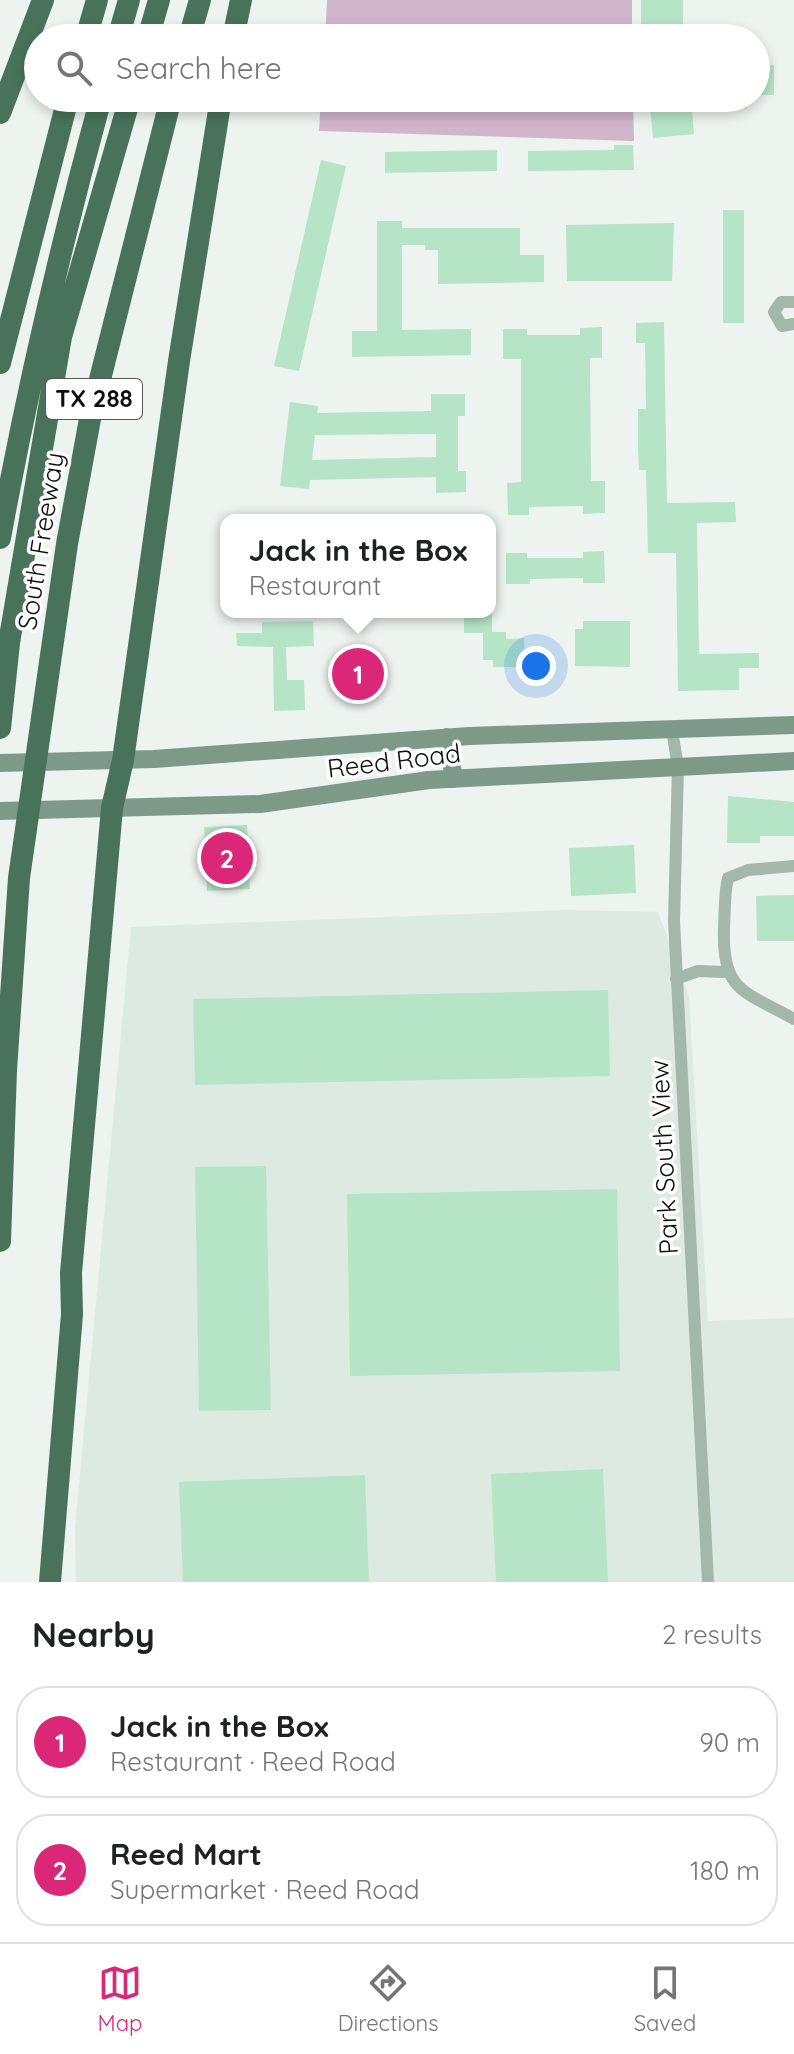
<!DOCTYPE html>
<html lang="en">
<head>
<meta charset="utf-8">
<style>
  :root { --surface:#fff; --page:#f2f2f2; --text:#202124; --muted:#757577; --line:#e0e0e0; --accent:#db2777 }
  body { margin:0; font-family:Quicksand,sans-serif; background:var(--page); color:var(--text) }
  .you { position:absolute; left:536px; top:666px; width:28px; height:28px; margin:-20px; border:6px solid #fff; border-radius:50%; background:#1a73e8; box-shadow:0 0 0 12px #1a73e833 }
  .badge { display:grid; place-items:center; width:52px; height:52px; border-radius:50%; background:var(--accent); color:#fff; font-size:26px; font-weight:700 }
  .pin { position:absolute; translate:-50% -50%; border:4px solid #fff; box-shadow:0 2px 8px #0006 }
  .popup { position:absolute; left:220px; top:514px; width:276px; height:104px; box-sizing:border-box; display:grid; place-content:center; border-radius:16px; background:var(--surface); filter:drop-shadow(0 2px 6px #0005); font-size:26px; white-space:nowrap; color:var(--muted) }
  .popup b { font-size:30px; color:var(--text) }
  .popup::after { content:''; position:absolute; left:50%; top:100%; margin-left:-16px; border:16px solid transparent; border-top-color:var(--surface) }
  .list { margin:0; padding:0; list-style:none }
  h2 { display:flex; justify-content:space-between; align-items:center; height:104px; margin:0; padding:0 32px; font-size:34px }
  h2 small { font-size:26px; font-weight:400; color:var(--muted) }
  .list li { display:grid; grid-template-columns:52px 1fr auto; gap:24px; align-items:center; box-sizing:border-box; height:112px; margin:0 16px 16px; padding:0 16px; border:2px solid var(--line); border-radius:32px }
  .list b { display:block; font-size:30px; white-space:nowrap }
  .list p { margin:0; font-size:26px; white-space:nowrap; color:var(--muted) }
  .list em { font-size:26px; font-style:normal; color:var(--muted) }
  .icon { flex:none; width:44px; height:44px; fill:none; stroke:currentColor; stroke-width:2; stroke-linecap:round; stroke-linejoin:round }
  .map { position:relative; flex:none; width:794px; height:1582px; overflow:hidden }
  .search { position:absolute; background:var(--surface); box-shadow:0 4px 12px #0003; left:24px; right:24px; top:24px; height:88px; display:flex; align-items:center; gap:20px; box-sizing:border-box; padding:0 28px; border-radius:44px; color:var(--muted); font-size:30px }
  .sheet { height:360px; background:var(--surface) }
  nav { display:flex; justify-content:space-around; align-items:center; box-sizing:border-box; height:112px; border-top:2px solid var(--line); background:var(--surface); font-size:22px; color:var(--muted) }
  nav a { display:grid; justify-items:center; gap:4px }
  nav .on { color:var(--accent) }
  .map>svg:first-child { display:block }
</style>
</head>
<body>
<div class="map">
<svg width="794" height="1582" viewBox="0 0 794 1582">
  <rect width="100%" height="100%" fill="#edf3ef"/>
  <!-- built -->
  <path fill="#ddeae1" d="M566,910L658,912L689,996L708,1321L794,1318V1582H76L75,1528L131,927Z"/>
  <!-- green -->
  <path fill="#d1b5cb" d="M327,0H632V38H325Z
    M321,98H633L634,141L319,131Z"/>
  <!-- building -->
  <path fill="#b6e4c7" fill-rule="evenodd" d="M641,0H683V38H641Z
    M760,65H774V95H760Z
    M649,98H747V109H692L694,134L653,138Z
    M614,145H633L634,170L528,171V151L614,150Z
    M497,150V171L385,173V152Z
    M321,160L346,166L299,371L274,366Z
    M723,210H744V323H723Z
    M377,221H402V228H520V255H544V282L438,284V250H425V245H402V330L471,329V355L352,357V331H377Z
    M674,223L672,281H567L566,225Z
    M664,322L667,503L735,502L736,522L697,523L699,654L759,653V668H739V690L678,691L676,553H648L646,470H639L638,448V409H646L645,343H636V323Z
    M602,327V358H590L591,481H605V513L583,514V506L529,507V515H508L507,483L521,482V359H503V329H527V335H580V328Z
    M431,394H465V416H458V471H466V492L436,493V477L310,480L309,489L280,486L290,402L318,406L317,413L431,411ZM436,434V457L312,460L315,435Z
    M604,551L605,583H583V578L530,579V584H506V553H527V558H583V552Z
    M464,612H492V632H506V639L524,638L525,667H493V660H483V633H464Z
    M313,621L314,646L286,647L287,680H304L305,710L274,711L273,647L237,646L236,633H262V622Z
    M583,621H630V667L575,666V629H583Z
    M347,653H368L369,694H348Z
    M728,796L794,802V836H760V843H727Z
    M247,825L250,889L207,891L204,827Z
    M634,845L636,893L571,896L569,848Z
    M794,895V941H757L756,896Z
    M608,990L610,1076L195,1085L193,999Z
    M266,1166L271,1410L199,1411L195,1167Z
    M617,1189L620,1371L350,1376L347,1194Z
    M603,1469L608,1582H496L491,1474Z
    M365,1475L369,1582H183L179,1482Z"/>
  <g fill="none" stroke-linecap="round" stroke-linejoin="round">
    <!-- street -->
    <path stroke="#a3b7aa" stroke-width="12" d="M794,302H781L774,312L782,326L794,324
      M672,730L678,767L674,921L708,1582
      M794,866L748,870L728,878C724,894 725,912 724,929C722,992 744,991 794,1019
      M676,979L698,971L727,972"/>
    <!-- secondary -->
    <path stroke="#7d9a88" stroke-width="18" d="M447,737L454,779
      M0,763L154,759L469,736L794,725
      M0,811L260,804L429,780L794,761"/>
    <!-- highway -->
    <path stroke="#48735a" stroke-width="22" d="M86,38L97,0
      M118,38L129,0
      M148,38L159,0
      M189,38L200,0
      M233,38L241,0
      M0,113L43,0
      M0,363L68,98
      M0,538C27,390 61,244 101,98
      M0,728L9,643L61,337L130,98
      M0,1241L6,1070L19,878L67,544L90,419L171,98
      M50,1582L72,1314L71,1273L112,808L123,760L179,361L221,98"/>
  </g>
  <g text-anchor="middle" stroke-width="7" stroke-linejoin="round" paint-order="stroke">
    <!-- shield labels -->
    <rect fill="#fff" stroke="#555656" stroke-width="2" x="46" y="379" width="96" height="40" rx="6"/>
    <g font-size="24" font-weight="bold" fill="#0c0e0d">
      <text x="94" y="407">TX 288</text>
    </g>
    <!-- street labels -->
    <g font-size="26" fill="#0c0e0d" stroke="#fff">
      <text transform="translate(41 541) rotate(-81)" y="9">South Freeway</text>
      <text transform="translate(394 761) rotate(-7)" y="9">Reed Road</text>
      <text transform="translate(664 1157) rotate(-93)" y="9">Park South View</text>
    </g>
  </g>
</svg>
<div class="you"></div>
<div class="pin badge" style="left:358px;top:674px">1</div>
<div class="popup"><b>Jack in the Box</b>Restaurant</div>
<div class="pin badge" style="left:227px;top:858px">2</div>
<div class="search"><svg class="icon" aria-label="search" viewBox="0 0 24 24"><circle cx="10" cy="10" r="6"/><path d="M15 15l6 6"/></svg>Search here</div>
</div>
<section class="sheet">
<h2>Nearby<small>2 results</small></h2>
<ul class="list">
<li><span class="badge">1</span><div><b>Jack in the Box</b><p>Restaurant · Reed Road</p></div><em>90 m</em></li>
<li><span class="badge">2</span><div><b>Reed Mart</b><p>Supermarket · Reed Road</p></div><em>180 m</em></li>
</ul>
</section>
<nav>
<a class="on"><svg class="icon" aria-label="map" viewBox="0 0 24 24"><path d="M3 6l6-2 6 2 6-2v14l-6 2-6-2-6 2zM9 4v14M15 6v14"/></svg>Map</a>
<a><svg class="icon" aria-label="directions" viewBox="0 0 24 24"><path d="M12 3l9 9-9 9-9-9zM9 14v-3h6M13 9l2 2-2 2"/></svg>Directions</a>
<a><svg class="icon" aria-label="saved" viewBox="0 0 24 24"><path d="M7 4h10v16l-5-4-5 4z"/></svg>Saved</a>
</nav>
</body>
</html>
